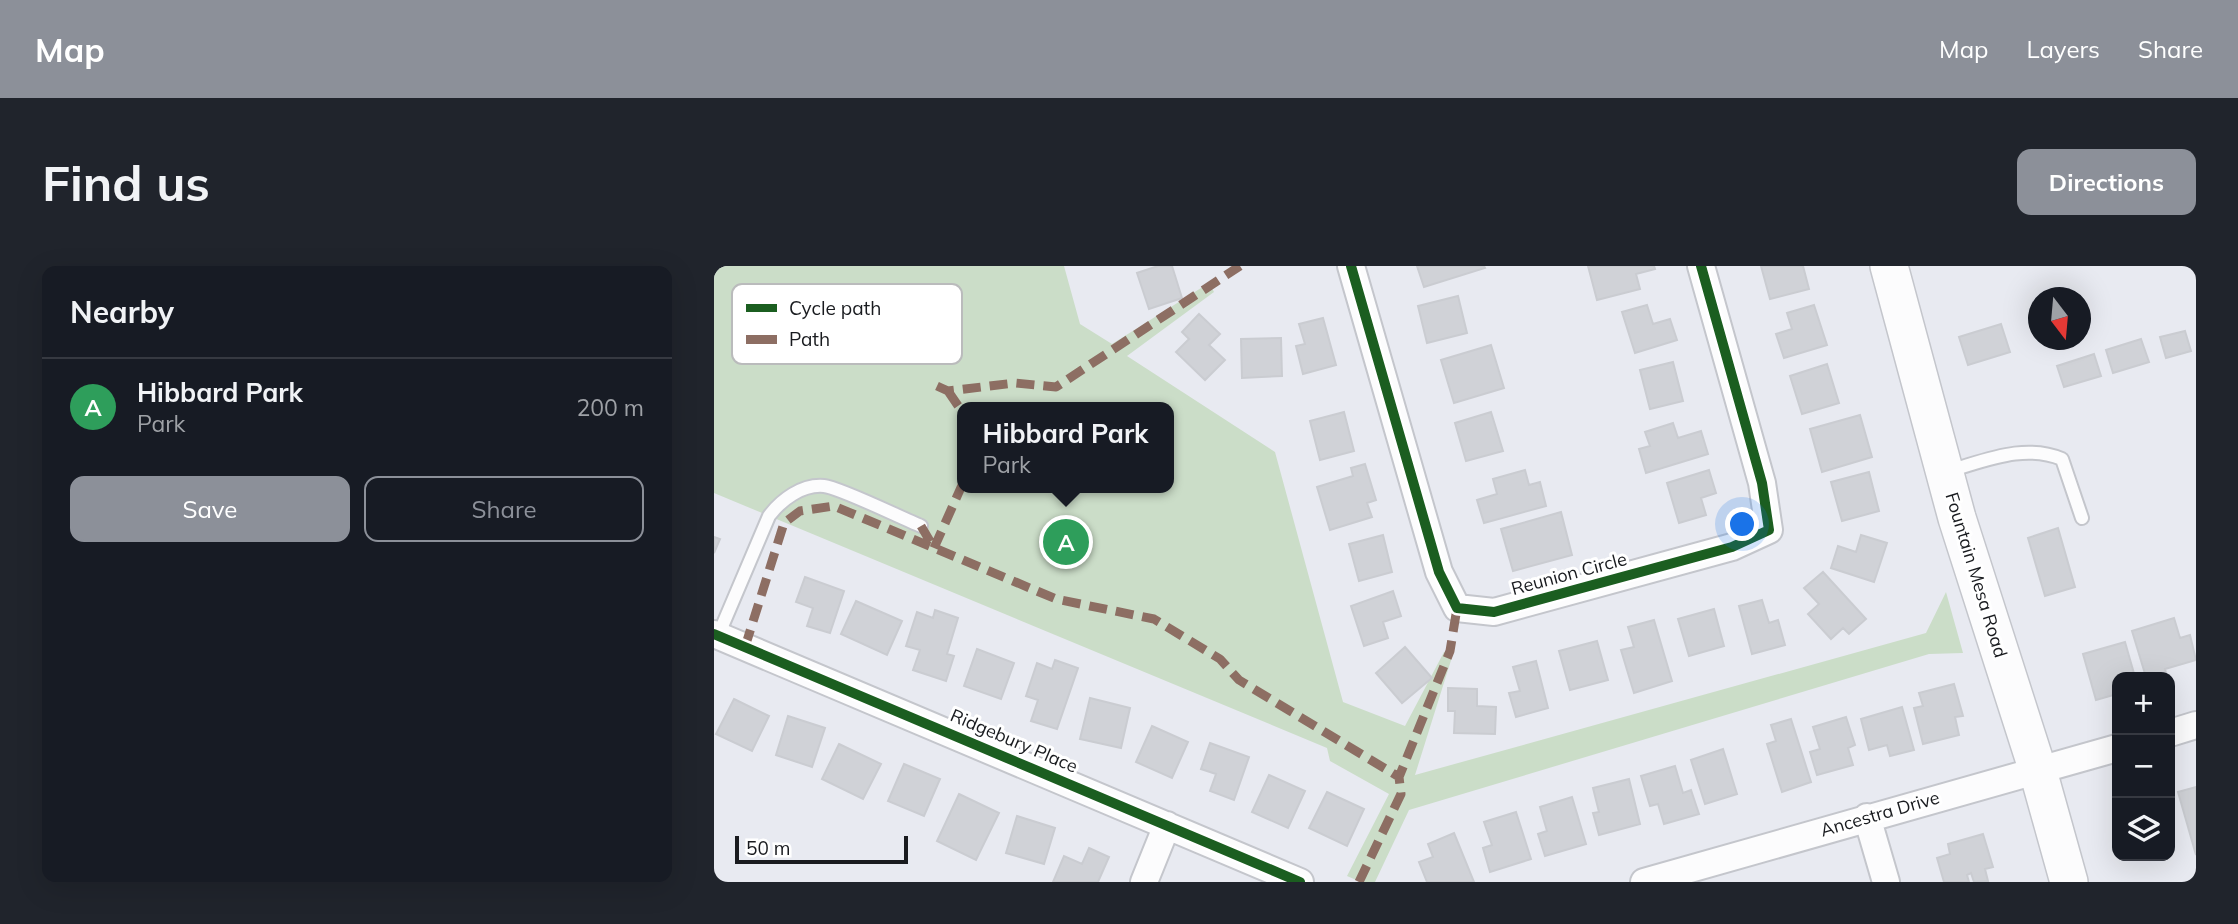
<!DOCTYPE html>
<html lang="en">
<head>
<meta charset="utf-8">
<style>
  :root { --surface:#171b24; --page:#20242c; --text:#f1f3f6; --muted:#9ea1a6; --line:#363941; --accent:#8c9099 }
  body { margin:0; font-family:Mulish,sans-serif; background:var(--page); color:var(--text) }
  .controls { position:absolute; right:21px; bottom:21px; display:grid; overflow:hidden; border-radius:14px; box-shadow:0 7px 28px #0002 }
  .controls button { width:63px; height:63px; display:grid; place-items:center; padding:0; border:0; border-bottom:2px solid var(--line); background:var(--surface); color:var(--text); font:35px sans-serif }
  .compass { position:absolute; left:1314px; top:21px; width:63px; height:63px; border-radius:50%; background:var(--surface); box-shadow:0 7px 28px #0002; rotate:164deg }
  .scale { position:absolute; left:21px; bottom:18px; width:173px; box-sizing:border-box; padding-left:7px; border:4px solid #191b1f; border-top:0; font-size:19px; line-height:24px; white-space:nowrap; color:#191b1f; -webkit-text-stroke:5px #fff; paint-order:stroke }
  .you { position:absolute; left:1029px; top:259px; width:24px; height:24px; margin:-18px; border:5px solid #fff; border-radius:50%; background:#1a73e8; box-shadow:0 0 0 10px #1a73e833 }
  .badge { display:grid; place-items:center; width:46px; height:46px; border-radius:50%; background:var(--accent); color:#fff; font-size:23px; font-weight:700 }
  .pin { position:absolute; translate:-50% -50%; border:4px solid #fff; box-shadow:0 2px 7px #0006 }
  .popup { position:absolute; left:243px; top:136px; width:217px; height:91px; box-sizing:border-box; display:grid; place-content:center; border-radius:14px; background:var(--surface); filter:drop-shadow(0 2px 5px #0005); font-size:23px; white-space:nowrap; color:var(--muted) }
  .popup b { font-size:26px; color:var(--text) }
  .popup::after { content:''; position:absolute; left:50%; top:100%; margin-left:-14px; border:14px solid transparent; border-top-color:var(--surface) }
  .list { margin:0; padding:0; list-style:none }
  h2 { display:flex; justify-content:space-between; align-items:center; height:91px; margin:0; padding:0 28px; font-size:30px }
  h2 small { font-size:23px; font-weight:400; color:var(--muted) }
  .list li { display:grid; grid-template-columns:46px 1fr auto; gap:21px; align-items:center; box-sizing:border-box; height:98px; padding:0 28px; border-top:2px solid var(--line) }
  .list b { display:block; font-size:26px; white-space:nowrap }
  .list p { margin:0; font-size:23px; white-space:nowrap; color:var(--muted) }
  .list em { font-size:23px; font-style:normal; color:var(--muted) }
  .actions { display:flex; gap:14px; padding:21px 28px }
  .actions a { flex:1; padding:16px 0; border:2px solid var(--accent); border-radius:14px; text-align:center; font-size:24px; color:var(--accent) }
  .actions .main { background:var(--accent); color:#fff }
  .icon { flex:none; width:38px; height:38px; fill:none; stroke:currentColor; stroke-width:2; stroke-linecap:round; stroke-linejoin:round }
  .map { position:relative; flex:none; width:1482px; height:616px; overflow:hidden; border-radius:14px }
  header { display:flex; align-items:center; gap:42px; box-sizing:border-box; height:98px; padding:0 35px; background:var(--accent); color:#fff }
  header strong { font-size:33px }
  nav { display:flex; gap:38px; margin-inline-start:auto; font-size:24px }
  .intro { display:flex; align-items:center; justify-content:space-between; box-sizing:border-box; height:168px; padding:0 42px }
  h1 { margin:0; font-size:49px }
  .button { padding:18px 32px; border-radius:14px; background:var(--accent); color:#fff; font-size:24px; font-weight:700 }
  main { display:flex; gap:42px; padding:0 42px }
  aside { flex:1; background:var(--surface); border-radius:14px; box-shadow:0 7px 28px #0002 }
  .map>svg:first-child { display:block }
</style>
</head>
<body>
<header>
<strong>Map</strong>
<nav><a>Map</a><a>Layers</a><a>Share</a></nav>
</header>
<div class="intro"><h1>Find us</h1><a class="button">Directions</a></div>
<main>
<aside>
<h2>Nearby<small></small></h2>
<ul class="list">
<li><span class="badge" style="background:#2e9e5b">A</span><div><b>Hibbard Park</b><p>Park</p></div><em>200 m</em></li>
</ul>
<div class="actions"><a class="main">Save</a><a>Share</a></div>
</aside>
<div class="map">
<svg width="1482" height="616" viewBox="0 0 1482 616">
  <rect width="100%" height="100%" fill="#e8eaf1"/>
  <!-- green -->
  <path fill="#cbddc8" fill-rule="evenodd" d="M0,0H350L366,58L398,78L495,17L500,26L413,90L561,186L629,436L691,460L730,386L739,388L701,509L1212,367L1232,326L1249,387L1215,388L695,544L661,616H647L633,610L675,528L616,495L613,482L0,227ZM249,141H455V222H249Z"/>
  <!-- building -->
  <path fill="#d0d2d7" stroke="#caccd1" stroke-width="2" d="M444,0H458L468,32L435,43L423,7Z
    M703,0H770L771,2L710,21Z
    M874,0H940L941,3L922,8L926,23L883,34Z
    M1047,0H1089L1095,23L1056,33Z
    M744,30L753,67L713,77L704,40Z
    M933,39L939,58L956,53L963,74L921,87L908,46Z
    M1100,39L1113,79L1070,92L1062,68L1078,63L1073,47Z
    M485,48L506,68L495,79L511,94L491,114L462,86L475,73L468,66Z
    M609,52L622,99L589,108L582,80L591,78L585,58Z
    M1287,58L1296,86L1254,99L1245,71Z
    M1471,65L1477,85L1452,92L1446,71Z
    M567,72L568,110L528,112L527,73Z
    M1427,73L1435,96L1399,107L1392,84Z
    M777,79L790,122L740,137L727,94Z
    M1380,88L1387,110L1350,121L1343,100Z
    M959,96L969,135L936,143L926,104Z
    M1113,98L1125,137L1088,148L1076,110Z
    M630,146L640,185L606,194L596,155Z
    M777,146L789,185L752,195L741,157Z
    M1146,149L1158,191L1108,206L1096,163Z
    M959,157L964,172L987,165L994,188L932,207L925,183L936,180L931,166Z
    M651,198L662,234L653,237L658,251L616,264L603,221L639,210L637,202Z
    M811,204L815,219L826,216L832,240L770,257L763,234L783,228L779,213Z
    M995,204L1002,227L987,232L992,249L965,257L953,217Z
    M1155,206L1165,245L1128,255L1117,216Z
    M847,246L858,289L799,305L787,263Z
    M1344,262L1361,321L1331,330L1314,272Z
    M669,269L678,306L645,315L635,278Z
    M1147,269L1173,277L1160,316L1117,302L1124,280L1142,286Z
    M0,271L6,273L0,287Z
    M1109,306L1152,353L1135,368L1129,362L1117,373L1094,348L1105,338L1090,322Z
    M91,311L130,325L116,367L93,360L99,342L82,336Z
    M679,325L687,350L669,356L674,372L650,380L637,340Z
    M1048,334L1055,357L1064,354L1071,379L1038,388L1025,340Z
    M142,335L188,355L173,389L127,368Z
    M1000,343L1010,380L975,390L964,353Z
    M221,344L244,352L233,388L240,390L232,415L199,404L206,384L192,380L203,346L219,352Z
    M1460,352L1466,372L1476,369L1482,394L1451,403L1453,411H1432L1418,365Z
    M940,354L958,415L920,427L907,384L920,381L914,361Z
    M883,375L894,414L856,424L845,385Z
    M1411,376L1421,411H1403V428L1382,434L1369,388Z
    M691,381L718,412L688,437L662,407Z
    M263,383L300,397L287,433L250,420Z
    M341,394L364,402L343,463L317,455L324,434L312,430L323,397L338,403Z
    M822,395L834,442L802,451L795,427L806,425L799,401Z
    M1240,418L1249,450L1241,451L1245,469L1209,478L1200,442L1209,440L1205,427Z
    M734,422L763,423V440L782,441L781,468L740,467L741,445H734Z
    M376,432L416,442L407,482L366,473Z
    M20,433L55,450L38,485L2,468Z
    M1188,441L1200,484L1176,490L1173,479L1155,484L1147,453Z
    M74,450L111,462L98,501L62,489Z
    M1132,451L1141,479L1134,482L1139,499L1103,509L1096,486L1106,483L1099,461Z
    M1077,453L1097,516L1068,526L1053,478L1062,475L1057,459Z
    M438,460L474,476L458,512L422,496Z
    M496,477L535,491L520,534L496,525L502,508L487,503Z
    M125,478L167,498L149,533L108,513Z
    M1009,483L1023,528L991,538L977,494Z
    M190,498L226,513L210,550L174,535Z
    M961,500L969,527L977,524L985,548L950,558L944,538L936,540L927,510Z
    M555,509L591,525L574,562L538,546Z
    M915,513L926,558L885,569L879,547L885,546L879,522Z
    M1482,521V589L1464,526Z
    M613,526L650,543L633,580L595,562Z
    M245,528L285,547L262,594L223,575Z
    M858,531L872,578L831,590L824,568L833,565L826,541Z
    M802,546L817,593L776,606L769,582L778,579L770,556Z
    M303,550L341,562L330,598L292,587Z
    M740,567L760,616H713L705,596L719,591L714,578Z
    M1269,568L1279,601L1271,603L1274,615L1260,616L1257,607L1253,609L1255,616H1230L1223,592L1236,588L1234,578Z
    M375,582L395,591L384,616H339L350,590L368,598Z"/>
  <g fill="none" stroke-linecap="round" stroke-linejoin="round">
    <defs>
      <path id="lane" d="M1234,205C1271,195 1310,177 1348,193L1368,252
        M4,370L55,250C67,234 88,218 110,220C127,222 187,252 207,260"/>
      <path id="street" d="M637,0L725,306L743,342L780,346L1018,281L1055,264L1048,217L987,0
        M0,368L586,616
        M1456,467L1482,459
        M1153,551L1172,616
        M430,616L453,559
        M930,616L1403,482"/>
      <path id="secondary" d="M1175,0L1243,252L1324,505L1355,616"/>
    </defs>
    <!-- lane casing -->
    <use href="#lane" stroke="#c4c6cc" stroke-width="16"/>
    <!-- street casing -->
    <use href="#street" stroke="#c4c6cc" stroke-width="30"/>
    <!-- secondary casing -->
    <use href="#secondary" stroke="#c4c6cc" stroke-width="40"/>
    <!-- lane -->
    <use href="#lane" stroke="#fcfcfd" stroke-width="12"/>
    <!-- street -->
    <use href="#street" stroke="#fcfcfd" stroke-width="26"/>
    <!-- secondary -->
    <use href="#secondary" stroke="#fcfcfd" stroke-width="37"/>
    <!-- quiet -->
    <path stroke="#8d6e63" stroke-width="9" stroke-dasharray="18 9" stroke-linecap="butt" d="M223,120L234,125L301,117L342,121L526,0
      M234,125L249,147
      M207,260L220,282
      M220,282L249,217
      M31,381L70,257L86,245L120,240L342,333L440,353L506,393L525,414L685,511
      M645,616L687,528L685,511L736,385L743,342"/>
    <defs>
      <path id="cycleway" d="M637,0L725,306L743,342L780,346L1018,281L1055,264L1048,217L987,0
        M0,368L586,616"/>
    </defs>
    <!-- cycleway casing -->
    <use href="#cycleway" stroke="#fff" stroke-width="15"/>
    <!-- cycleway -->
    <use href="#cycleway" stroke="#1b5e20" stroke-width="10"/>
  </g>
  <g text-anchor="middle" stroke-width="6" stroke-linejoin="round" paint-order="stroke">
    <!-- street labels -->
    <g font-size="18" fill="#191b1f" stroke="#fff">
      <text transform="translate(855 308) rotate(-15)" y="6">Reunion Circle</text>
      <text transform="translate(1262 309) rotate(73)" y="6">Fountain Mesa Road</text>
      <text transform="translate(300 475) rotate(23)" y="6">Ridgebury Place</text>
      <text transform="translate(1166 548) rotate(-16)" y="6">Ancestra Drive</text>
    </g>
  </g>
  <!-- legend -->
  <rect x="18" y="18" width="230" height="80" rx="10" fill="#fff" stroke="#babbbc" stroke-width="2"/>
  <rect x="32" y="38" width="31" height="8" fill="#1b5e20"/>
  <rect x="32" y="69" width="31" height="9" fill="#8d6e63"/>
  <g font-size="19" fill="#191b1f">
    <text x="75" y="49">Cycle path</text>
    <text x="75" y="80">Path</text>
  </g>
</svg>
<div class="controls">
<button>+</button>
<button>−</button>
<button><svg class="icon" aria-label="layers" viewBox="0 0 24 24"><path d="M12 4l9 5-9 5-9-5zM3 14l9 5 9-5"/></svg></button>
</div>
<svg class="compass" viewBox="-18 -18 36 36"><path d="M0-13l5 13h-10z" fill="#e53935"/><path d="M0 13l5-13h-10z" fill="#9ea1a6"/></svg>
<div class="scale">50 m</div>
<div class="you"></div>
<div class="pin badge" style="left:352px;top:276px;background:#2e9e5b">A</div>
<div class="popup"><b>Hibbard Park</b>Park</div>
</div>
</main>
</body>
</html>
